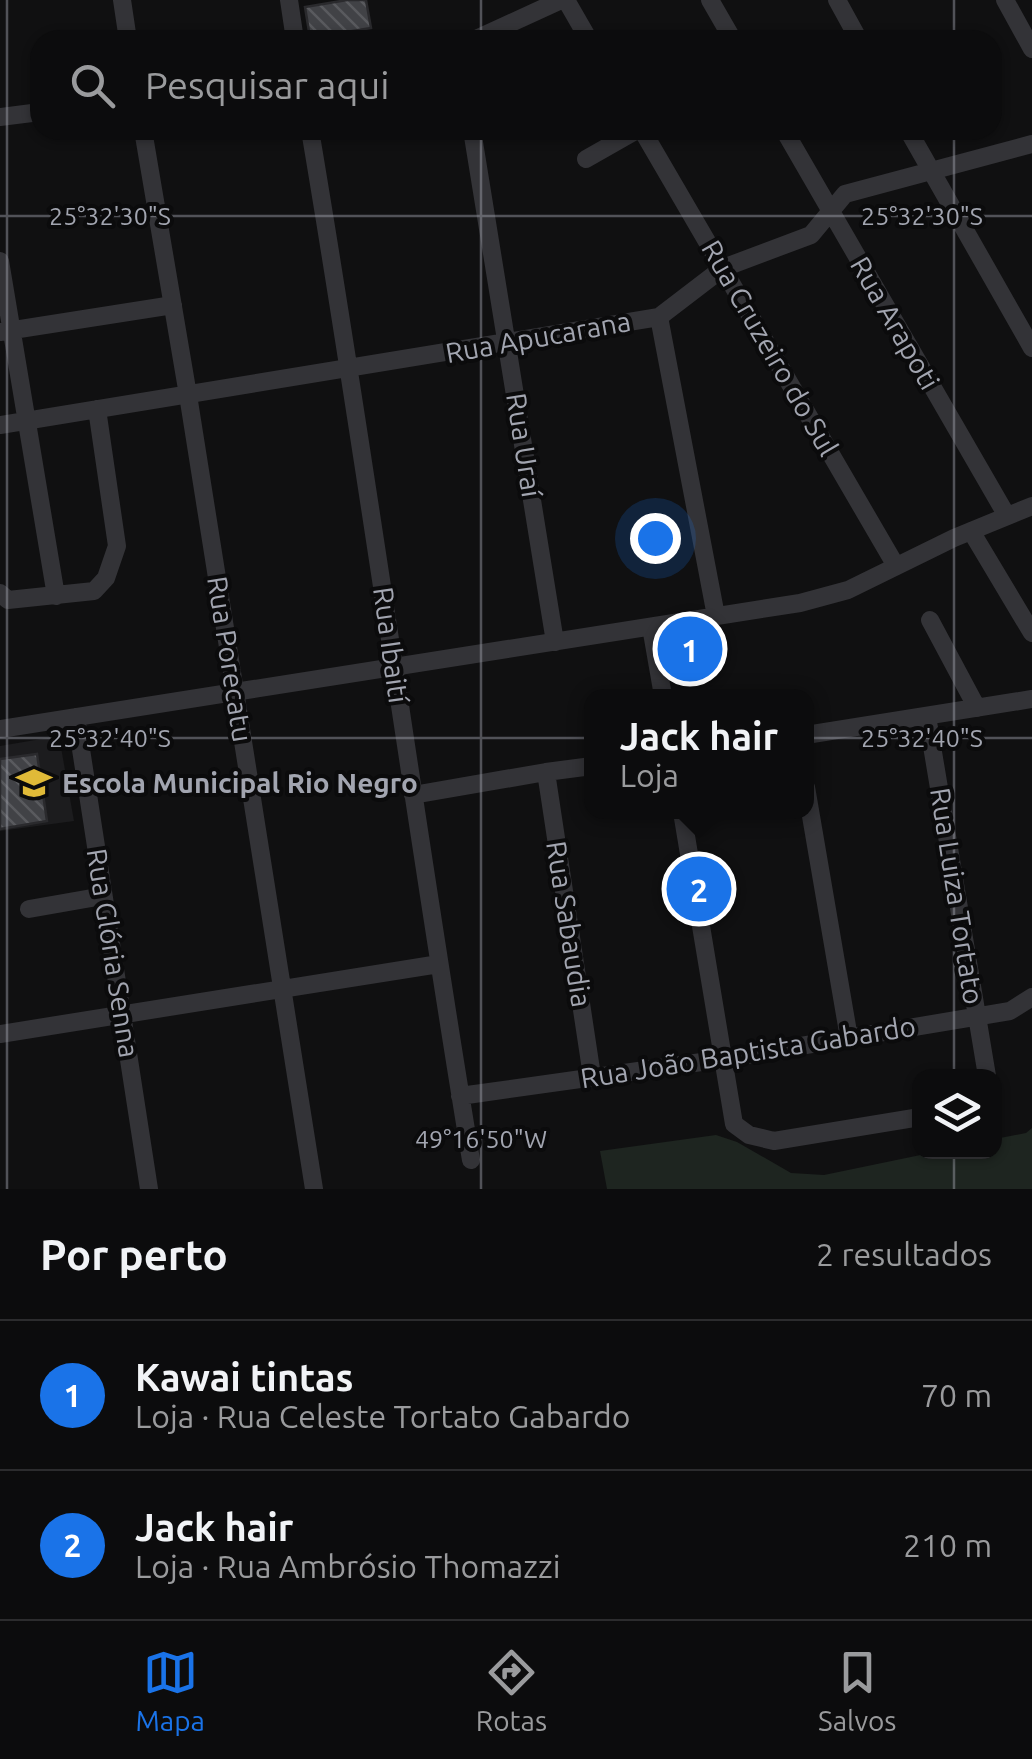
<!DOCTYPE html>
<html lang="pt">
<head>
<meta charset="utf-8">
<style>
  :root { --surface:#0c0c0d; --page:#1a1a1b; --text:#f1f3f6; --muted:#9a9b9d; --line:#2c2c2e; --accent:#1a73e8 }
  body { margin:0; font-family:Ubuntu,sans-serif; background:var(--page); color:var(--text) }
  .controls { position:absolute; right:30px; bottom:30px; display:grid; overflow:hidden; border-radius:20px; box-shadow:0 2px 8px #0004 }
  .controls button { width:90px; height:90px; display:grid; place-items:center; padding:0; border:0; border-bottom:2px solid var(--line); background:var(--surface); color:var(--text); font:50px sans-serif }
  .you { position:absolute; left:655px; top:538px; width:35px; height:35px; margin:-25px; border:8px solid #fff; border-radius:50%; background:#1a73e8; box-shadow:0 0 0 15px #1a73e833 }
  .badge { display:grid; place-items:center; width:65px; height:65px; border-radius:50%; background:var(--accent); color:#fff; font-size:32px; font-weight:700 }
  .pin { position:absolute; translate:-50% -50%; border:5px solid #fff; box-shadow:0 2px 10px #0006 }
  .popup { position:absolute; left:584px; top:689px; width:230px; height:130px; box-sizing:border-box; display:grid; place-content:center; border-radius:20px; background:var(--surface); filter:drop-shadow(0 2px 8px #0005); font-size:32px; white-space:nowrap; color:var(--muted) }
  .popup b { font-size:38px; color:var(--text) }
  .popup::after { content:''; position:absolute; left:50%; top:100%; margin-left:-20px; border:20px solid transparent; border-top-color:var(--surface) }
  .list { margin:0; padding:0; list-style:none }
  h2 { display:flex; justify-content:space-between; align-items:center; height:130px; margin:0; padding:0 40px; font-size:42px }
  h2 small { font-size:32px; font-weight:400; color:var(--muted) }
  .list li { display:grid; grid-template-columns:65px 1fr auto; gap:30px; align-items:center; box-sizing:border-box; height:150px; padding:0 40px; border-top:2px solid var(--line) }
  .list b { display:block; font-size:38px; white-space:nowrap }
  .list p { margin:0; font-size:32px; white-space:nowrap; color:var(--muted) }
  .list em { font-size:32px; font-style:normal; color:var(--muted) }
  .icon { flex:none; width:55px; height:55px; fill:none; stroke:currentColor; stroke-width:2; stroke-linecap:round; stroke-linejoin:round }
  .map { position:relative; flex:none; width:1032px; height:1189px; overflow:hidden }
  .search { position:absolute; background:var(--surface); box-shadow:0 2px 8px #0004; left:30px; right:30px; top:30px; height:110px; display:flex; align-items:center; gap:25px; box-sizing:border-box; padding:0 35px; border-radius:30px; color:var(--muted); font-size:38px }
  .sheet { height:430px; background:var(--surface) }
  nav { display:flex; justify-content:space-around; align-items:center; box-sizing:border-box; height:140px; border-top:2px solid var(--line); background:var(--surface); font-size:28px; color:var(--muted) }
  nav a { display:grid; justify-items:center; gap:5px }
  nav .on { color:var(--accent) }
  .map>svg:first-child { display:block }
</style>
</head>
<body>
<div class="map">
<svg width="1032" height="1189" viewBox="0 0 1032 1189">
  <defs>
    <pattern id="building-back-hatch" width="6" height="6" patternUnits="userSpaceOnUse" patternTransform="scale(2.5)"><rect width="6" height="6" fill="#414246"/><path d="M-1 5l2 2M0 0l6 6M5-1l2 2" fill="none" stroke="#595a5e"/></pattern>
  </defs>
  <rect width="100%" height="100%" fill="#101011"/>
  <!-- built -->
  <path fill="#1c1c1e" d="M59,736L74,821L0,831V746Z"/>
  <!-- pitch -->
  <path fill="#1e2520" d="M1032,1128V1189H607L600,1151L716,1135L737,1142L791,1173L824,1175L935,1152H994L995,1139L1026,1133Z"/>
  <!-- building -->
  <path fill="url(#building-back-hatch)" stroke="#2a2a2d" stroke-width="2.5" d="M347,0H366L371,28L310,38L305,7Z
    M37,754L47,821L0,829V759Z"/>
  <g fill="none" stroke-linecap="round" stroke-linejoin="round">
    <!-- minor -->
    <path stroke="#333337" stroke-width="18" d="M122,0L128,40
      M289,0L295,40
      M566,0L589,40
      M710,0L733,40
      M837,0L859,40
      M1005,0L1032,49
      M474,40L561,0
      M0,117L40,112
      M143,130L188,395L314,1189
      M310,130C368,473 414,817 471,1160
      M472,130L555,642
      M642,130L896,566
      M784,130L1007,516
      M908,130L1032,348
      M586,159L637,130
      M0,261L56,596
      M659,317L716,616
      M0,332L173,305
      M0,425L659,317L723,268L811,235L845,194L1032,144
      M971,531L1032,633
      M0,593L8,600L94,591L106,578L117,546L97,409
      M930,620L977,708
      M651,627L663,696
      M927,716L987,1076
      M76,717L149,1189
      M0,729L800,603L848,590L954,538L1032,506
      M806,735L1032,699
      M546,772L592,1076
      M806,787L849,1038
      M413,795L546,772L592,766
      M682,812L734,1124L749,1135L774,1141L920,1117
      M29,909L103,896
      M0,1034L439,964
      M460,1096L723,1059L1010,1011L1032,997"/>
  </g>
  <!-- ticks -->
  <path fill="none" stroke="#a2a5b0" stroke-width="2.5" stroke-opacity="0.45" d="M7,0V1189M481,0V40M954,0V40M481,130V1189M954,130V1076M0,216H1032M0,738H1032M954,1152V1189"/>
  <!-- icons -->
  <defs>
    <symbol id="school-bare" viewBox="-9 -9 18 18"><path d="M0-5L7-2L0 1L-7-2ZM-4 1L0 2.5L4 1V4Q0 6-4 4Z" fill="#e0ba38" stroke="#0b0b0c" stroke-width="2.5" paint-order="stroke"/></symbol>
  </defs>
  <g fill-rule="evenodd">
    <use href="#school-bare" x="9" y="758" width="50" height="50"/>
  </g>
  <g text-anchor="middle" stroke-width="8" stroke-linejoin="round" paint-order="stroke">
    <!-- street labels -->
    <g font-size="28" fill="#a2a5b0" stroke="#0b0b0c">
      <text transform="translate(895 323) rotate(60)" y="10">Rua Arapoti</text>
      <text transform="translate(538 337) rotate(-10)" y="10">Rua Apucarana</text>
      <text transform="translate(770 348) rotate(60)" y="10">Rua Cruzeiro do Sul</text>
      <text transform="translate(524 445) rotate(81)" y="10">Rua Uraí</text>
      <text transform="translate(391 645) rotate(82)" y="10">Rua Ibaití</text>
      <text transform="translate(230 659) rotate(81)" y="10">Rua Porecatu</text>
      <text transform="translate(957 896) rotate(81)" y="10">Rua Luiza Tortato</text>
      <text transform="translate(569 924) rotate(81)" y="10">Rua Sabaudia</text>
      <text transform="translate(113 953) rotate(81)" y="10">Rua Glória Senna</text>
      <text transform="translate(748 1052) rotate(-9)" y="10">Rua João Baptista Gabardo</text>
    </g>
    <!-- poi labels -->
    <g font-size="28" font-weight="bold" fill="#a2a5b0" stroke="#0b0b0c" text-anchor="start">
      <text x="62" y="793">Escola Municipal Rio Negro</text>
    </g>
  </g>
  <g font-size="25" text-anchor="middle" fill="#a2a5b0" stroke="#0b0b0c" stroke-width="8" stroke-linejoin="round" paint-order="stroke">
    <text x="110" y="225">25°32'30"S</text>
    <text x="922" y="225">25°32'30"S</text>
    <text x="110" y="747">25°32'40"S</text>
    <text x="922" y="747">25°32'40"S</text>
    <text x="481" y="1148">49°16'50"W</text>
  </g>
</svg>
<div class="controls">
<button><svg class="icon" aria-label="layers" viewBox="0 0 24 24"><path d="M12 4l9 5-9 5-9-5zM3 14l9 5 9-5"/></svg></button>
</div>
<div class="you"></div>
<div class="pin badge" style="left:690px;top:649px">1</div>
<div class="pin badge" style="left:699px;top:889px">2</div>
<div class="popup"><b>Jack hair</b>Loja</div>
<div class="search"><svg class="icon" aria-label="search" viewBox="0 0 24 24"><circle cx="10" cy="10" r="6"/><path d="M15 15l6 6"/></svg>Pesquisar aqui</div>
</div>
<section class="sheet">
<h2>Por perto<small>2 resultados</small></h2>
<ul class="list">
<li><span class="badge">1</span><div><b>Kawai tintas</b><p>Loja · Rua Celeste Tortato Gabardo</p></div><em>70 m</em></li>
<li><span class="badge">2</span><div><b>Jack hair</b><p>Loja · Rua Ambrósio Thomazzi</p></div><em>210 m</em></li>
</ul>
</section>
<nav>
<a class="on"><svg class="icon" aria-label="map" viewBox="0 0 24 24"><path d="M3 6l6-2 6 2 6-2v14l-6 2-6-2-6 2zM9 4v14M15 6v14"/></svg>Mapa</a>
<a><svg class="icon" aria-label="directions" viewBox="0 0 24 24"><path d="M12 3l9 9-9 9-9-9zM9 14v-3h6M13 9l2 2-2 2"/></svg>Rotas</a>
<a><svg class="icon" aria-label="saved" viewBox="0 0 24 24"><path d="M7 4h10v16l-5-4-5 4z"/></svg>Salvos</a>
</nav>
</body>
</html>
